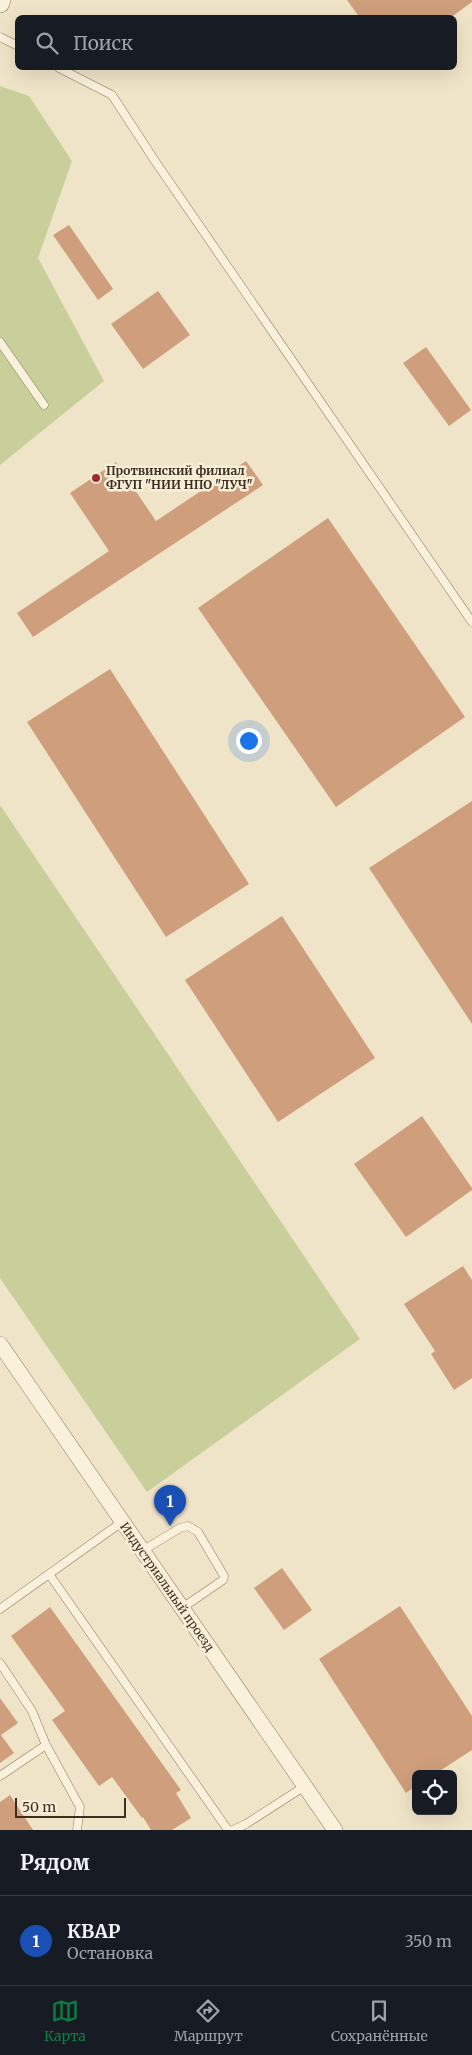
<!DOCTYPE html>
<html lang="ru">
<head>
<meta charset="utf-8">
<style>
  :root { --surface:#171b24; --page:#20242c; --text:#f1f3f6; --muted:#9ea1a6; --line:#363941; --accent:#0b8043 }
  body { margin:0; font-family:Merriweather,serif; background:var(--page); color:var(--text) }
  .controls { position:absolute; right:15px; bottom:15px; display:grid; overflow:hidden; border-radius:8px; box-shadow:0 5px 20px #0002 }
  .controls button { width:45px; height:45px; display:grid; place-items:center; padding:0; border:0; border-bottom:1px solid var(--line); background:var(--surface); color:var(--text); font:25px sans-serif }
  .scale { position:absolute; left:15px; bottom:12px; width:111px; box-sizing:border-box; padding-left:5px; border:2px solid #3d2e20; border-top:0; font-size:14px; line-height:18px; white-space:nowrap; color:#3d2e20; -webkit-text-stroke:4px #f7eed8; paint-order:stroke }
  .you { position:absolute; left:248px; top:740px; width:18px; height:18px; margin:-12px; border:4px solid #fff; border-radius:50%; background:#1a73e8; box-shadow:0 0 0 8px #1a73e833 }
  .badge { display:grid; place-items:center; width:32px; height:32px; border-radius:50%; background:var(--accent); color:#fff; font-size:16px; font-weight:700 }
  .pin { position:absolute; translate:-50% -41px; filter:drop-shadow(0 1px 2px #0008) }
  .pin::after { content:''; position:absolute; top:26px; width:18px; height:15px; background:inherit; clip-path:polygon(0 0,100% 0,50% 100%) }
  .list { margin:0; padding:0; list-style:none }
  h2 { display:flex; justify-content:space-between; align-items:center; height:65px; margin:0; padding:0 20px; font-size:21px }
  h2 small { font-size:16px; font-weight:400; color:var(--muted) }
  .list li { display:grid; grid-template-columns:32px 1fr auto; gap:15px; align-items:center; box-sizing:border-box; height:90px; padding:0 20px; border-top:1px solid var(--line) }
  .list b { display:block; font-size:19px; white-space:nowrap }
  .list p { margin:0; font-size:16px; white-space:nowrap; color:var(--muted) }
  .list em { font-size:16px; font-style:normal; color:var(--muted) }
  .icon { flex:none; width:28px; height:28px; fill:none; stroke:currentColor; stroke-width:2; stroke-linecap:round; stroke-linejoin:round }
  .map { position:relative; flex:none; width:472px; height:1830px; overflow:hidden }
  .search { position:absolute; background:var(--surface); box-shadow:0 5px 20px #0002; left:15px; right:15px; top:15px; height:55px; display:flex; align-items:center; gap:12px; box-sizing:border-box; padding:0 18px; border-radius:8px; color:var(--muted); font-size:19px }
  .sheet { height:155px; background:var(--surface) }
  nav { display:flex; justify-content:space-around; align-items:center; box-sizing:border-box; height:70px; border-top:1px solid var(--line); background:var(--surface); font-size:14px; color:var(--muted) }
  nav a { display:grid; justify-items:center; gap:2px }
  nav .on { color:var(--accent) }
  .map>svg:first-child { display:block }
</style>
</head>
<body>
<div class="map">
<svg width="472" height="1830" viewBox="0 0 472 1830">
  <rect width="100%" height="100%" fill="#f0e4c8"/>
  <!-- green -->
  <path fill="#c9cf9b" d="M0,86L29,96L72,161L38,258L104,381L0,465Z
    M0,805L360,1339L147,1492L0,1278Z"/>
  <!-- building -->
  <path fill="#cf9f7d" d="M347,0H472V2L450,18H360Z
    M69,225L113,289L98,300L53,235Z
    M158,291L190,335L143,369L111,324Z
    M426,347L471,410L449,426L403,363Z
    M246,461L263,485L33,637L17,613L109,551L70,493L116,462L156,521Z
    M328,518L465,717L336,807L198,608Z
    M110,669L249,884L166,937L27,722Z
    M472,801V1024L369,868Z
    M282,916L375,1058L278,1122L185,980Z
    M422,1116L472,1188V1190L406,1237L354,1164Z
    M463,1266L472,1280V1378L454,1390L431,1354L435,1351L404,1304Z
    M282,1568L312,1610L284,1630L254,1588Z
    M400,1606L472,1716V1750L435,1774H416V1786L406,1793L319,1659Z
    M50,1607L181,1790L176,1793L191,1818L172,1830H151L143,1817L142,1818L112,1777L99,1786L52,1720L65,1711L11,1636Z
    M0,1698L18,1723L1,1735L14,1753L0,1763Z
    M10,1795L33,1830H0V1802Z"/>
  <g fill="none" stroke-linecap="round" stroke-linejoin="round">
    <defs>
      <path id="service" d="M0,37L18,46
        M59,68L112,95L155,161L472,622
        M0,342L44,405
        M142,1551L180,1528L188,1526L198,1532L224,1576L223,1580L182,1608
        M49,1574L228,1830
        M0,1609L122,1522
        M0,1663L32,1711L46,1745L0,1776
        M46,1745L80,1807L77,1830
        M233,1830L246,1824L305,1786"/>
      <path id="minor" d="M0,1344L335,1830"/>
      <path id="tertiary" d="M0,3L1,0"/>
    </defs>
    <!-- service casing -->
    <use href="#service" stroke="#8d765c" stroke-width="9"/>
    <!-- minor casing -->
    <use href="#minor" stroke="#8d765c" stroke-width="16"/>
    <!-- tertiary casing -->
    <use href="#tertiary" stroke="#8d765c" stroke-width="20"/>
    <!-- service -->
    <use href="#service" stroke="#faf1dc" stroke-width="8"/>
    <!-- minor -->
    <use href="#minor" stroke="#faf1dc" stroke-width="15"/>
    <!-- tertiary -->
    <use href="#tertiary" stroke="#faf1dc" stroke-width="19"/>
  </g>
  <!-- markers -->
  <circle fill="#9e2a2b" stroke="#f7eed8" stroke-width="2" cx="96" cy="478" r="5"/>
  <g text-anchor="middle" stroke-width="5" stroke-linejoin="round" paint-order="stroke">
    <!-- poi labels -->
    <g font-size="12" font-weight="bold" fill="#3d2e20" stroke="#f7eed8" text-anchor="start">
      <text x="106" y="475">Протвинский филиал<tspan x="106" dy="14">ФГУП "НИИ НПО "ЛУЧ"</tspan></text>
    </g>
    <!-- street labels -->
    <g font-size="12" fill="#3d2e20" stroke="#f7eed8">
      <text transform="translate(167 1587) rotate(55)" y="4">Индустриальный проезд</text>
    </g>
  </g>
</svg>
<div class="controls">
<button><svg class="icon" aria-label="locate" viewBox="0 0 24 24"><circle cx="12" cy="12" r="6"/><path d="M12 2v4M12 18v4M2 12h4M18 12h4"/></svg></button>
</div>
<div class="scale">50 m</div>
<div class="you"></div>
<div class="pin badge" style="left:170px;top:1526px;background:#1a4fb4">1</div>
<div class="search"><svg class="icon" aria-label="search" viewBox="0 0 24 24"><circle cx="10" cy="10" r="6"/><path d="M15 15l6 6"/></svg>Поиск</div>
</div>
<section class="sheet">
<h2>Рядом<small></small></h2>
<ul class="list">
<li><span class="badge" style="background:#1a4fb4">1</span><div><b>КВАР</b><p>Остановка</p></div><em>350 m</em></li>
</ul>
</section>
<nav>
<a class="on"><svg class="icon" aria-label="map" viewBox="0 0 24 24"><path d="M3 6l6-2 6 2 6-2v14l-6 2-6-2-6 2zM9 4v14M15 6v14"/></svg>Карта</a>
<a><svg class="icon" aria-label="directions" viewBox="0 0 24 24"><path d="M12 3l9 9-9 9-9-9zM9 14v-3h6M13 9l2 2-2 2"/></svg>Маршрут</a>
<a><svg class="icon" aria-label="saved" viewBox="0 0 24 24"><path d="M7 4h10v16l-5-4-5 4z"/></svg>Сохранённые</a>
</nav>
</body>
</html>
